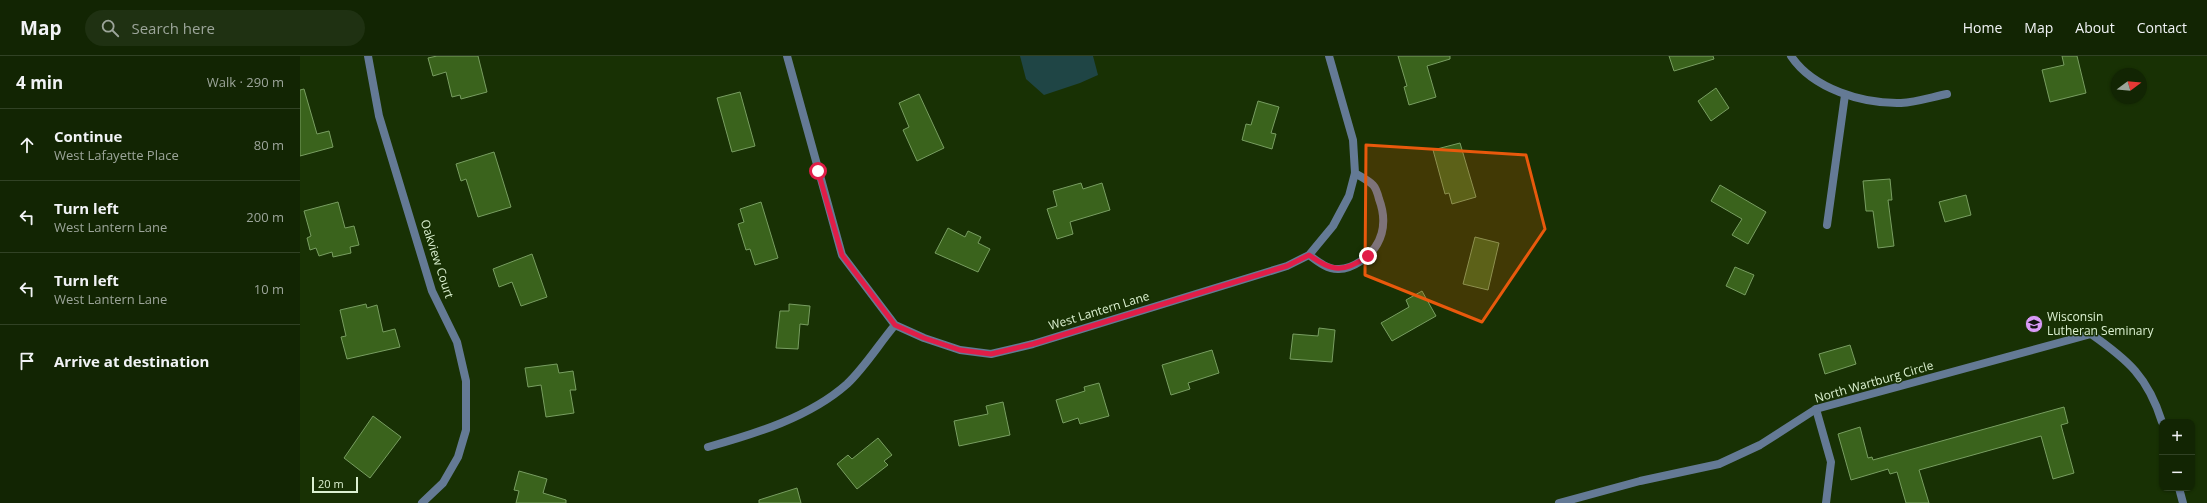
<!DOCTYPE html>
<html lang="en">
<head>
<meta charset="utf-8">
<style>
  :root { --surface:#122503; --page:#1f3112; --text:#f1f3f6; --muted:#9ca59a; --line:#314225 }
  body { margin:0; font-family:"Open Sans",sans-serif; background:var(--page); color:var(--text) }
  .controls { position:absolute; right:12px; bottom:12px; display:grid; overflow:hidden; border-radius:8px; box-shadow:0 1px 3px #0004 }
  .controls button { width:36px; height:36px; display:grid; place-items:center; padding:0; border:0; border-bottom:1px solid var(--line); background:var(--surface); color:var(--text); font:20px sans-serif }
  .compass { position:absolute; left:1811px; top:12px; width:36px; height:36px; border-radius:50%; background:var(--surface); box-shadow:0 1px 3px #0004; rotate:74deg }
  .scale { position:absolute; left:12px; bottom:10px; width:46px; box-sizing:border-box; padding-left:4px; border:2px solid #dcf1d1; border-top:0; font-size:11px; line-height:14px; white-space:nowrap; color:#dcf1d1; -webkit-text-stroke:3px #183104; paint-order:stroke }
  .stop { position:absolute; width:12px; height:12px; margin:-9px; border:3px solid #e11d48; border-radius:50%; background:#fff }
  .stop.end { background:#e11d48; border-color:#fff; box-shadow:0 1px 4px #0008 }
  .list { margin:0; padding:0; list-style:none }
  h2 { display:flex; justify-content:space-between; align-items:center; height:52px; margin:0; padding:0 16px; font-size:17px }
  h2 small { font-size:13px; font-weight:400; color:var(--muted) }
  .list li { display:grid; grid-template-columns:26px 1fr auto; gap:12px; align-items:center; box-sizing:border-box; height:72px; padding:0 16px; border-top:1px solid var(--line) }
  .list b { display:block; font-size:15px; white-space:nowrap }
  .list p { margin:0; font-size:13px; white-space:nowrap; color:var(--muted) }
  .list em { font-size:13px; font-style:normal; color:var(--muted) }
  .icon { flex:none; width:22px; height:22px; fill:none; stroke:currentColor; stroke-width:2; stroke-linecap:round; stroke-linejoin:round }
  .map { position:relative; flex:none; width:1907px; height:447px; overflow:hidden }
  header { display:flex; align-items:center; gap:24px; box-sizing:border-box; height:56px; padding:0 20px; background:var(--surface); border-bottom:1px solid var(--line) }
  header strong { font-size:19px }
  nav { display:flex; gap:22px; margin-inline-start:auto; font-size:14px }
  .search { width:280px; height:36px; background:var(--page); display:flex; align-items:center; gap:10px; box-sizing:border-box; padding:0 14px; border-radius:22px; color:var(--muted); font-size:15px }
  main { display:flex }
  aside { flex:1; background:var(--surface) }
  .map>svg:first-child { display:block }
</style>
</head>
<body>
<header>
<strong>Map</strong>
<div class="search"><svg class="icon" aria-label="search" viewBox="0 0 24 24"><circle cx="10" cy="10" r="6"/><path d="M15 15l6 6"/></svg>Search here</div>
<nav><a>Home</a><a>Map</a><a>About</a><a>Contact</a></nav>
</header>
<main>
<aside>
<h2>4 min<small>Walk · 290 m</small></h2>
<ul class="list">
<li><svg class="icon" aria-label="ahead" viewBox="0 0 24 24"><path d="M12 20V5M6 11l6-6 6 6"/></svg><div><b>Continue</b><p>West Lafayette Place</p></div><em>80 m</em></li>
<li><svg class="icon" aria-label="left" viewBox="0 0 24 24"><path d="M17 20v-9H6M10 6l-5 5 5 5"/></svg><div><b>Turn left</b><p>West Lantern Lane</p></div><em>200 m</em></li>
<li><svg class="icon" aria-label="left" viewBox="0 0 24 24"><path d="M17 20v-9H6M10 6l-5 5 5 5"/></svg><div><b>Turn left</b><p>West Lantern Lane</p></div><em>10 m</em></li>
<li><svg class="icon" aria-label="arrive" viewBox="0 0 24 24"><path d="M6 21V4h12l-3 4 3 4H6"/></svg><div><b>Arrive at destination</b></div></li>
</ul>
</aside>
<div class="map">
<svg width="1907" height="447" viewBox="0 0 1907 447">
  <rect width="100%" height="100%" fill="#183104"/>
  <!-- water -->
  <path fill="#1f4545" d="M720,0H793L798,19L780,27L744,39L726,23Z"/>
  <!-- building -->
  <path fill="#3a631c" stroke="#789e61" d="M137,0H178L187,36L161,43L160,39L152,41L146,16L133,20L128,2Z
    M1098,0H1150V3L1127,10L1136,41L1109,49L1104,31L1107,30Z
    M1369,0H1413L1414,3L1374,15Z
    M1762,0H1777L1786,37L1750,46L1742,14L1764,9Z
    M1416,32L1429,52L1411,65L1398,45Z
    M4,33L17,78L29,75L33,91L0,100V34Z
    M440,36L455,90L432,96L417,42Z
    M619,38L644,92L617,105L603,74L609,71L599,47Z
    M958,45L979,51L971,77L976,78L972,93L942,84L946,68L951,69Z
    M1160,87L1176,141L1152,148L1149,137L1145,138L1133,94Z
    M194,96L211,151L178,161L166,123L161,125L156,108Z
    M1590,123L1592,144H1588L1594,190L1578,192L1573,155H1566L1563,125Z
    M781,127L783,133L802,127L810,154L770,166L773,178L757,183L747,153L757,150L753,135Z
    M1420,129L1466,156L1448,188L1432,179L1442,163L1411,145Z
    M1666,139L1671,159L1645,166L1639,146Z
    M38,146L45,172L54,170L59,189L50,191L51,197L33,201L32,196L19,200L16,192L10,194L7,182L11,180L4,155Z
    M461,146L478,202L455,209L450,193L446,194L438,168L444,166L440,153Z
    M648,172L665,181L668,175L681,181L678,187L690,193L678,216L635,197Z
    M1175,181L1199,187L1188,234L1163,228Z
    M232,198L247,241L221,250L212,226L199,231L193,213Z
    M1435,211L1454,219L1445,239L1426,230Z
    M1122,235L1136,260L1092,285L1081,267L1109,251L1106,244Z
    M66,248L67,252L77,249L83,276L95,273L100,291L47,303L41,281L46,280L40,254Z
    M489,248L510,250L508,269L500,268L498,293L476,292L480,255H489Z
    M1019,272L1035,274L1032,306L990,303L993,278L1018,280Z
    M1550,289L1556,308L1525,318L1519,298Z
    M912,294L919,317L888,327L890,333L871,339L862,309Z
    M257,308L259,317L273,315L276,334H270L274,357L246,361L241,329L228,331L225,312Z
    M799,327L809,360L780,368L778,362L763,367L756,344L785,335L784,331Z
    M703,346L710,379L659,390L654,365L688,358L686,350Z
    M1764,351L1768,367L1761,369L1774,417L1753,423L1741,380L1619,414L1629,447H1606L1597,416L1590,418L1588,413L1551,424L1538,378L1560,371L1568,402L1572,401L1573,404Z
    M73,360L101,381L70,422L44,402Z
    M578,382L592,399L584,405L588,409L557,433L537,408L548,399L552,403Z
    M219,415L247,423L243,437L266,444V447H216L219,435L214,434Z
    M497,432L501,447H459V444Z"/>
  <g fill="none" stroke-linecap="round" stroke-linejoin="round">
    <!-- service -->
    <path stroke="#647a95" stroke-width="8" d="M1527,169L1545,39
      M1516,353L1531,406L1526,447"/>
    <!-- minor -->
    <path stroke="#647a95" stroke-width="8" d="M68,0L79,60L132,235L157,286L166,325V374L158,401L143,427L122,447
      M487,0L542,199L595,269L624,282L660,294L691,298L733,288L987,210L1009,199L1033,170L1049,140L1055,117L1053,84L1029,0
      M1491,0C1513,33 1563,48 1601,47C1616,46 1632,41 1647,38
      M1009,199C1017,205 1028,214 1039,213C1046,213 1055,209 1061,205C1083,190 1088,167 1079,143C1078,139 1076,132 1073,129C1068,124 1061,121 1055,117
      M408,391C455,378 510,361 547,328C565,311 579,288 595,269
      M1879,432L1883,447
      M1259,447L1340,425L1419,408L1460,389L1516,353L1791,278C1828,304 1848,321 1862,366"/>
  </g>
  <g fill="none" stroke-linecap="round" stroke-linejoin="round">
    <!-- route -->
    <path stroke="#e11d48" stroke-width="5" d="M518,115L542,199L595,269L624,282L660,294L691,298L733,288L987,210L1009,199C1032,216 1044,217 1068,200"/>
  </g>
  <!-- marked area -->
  <path fill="#e8590c" fill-opacity="0.2" stroke="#e8590c" stroke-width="3" stroke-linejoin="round" d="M1066,89L1226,99L1245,173L1182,266L1065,219Z"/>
  <!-- icons -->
  <defs>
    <symbol id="university-disc" viewBox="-11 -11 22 22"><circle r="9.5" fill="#d99af7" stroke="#183104"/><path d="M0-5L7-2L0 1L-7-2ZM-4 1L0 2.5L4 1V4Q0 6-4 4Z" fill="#111"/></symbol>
  </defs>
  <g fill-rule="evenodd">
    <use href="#university-disc" x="1724" y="258" width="20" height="20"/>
  </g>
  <g text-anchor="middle" stroke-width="3" stroke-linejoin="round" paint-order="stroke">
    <!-- street labels -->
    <g font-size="12" fill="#dcf1d1" stroke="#183104">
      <text transform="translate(137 203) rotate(72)" y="4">Oakview Court</text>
      <text transform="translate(799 255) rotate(-17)" y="4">West Lantern Lane</text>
      <text transform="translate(1574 326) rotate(-16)" y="4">North Wartburg Circle</text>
    </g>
    <!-- poi labels -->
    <g font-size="12" fill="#dcf1d1" stroke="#183104" text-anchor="start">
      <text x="1747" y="265">Wisconsin<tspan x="1747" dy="14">Lutheran Seminary</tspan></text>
    </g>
  </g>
</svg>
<div class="controls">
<button>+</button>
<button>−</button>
</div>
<svg class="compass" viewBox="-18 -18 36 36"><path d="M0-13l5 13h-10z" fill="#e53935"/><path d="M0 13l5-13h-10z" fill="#9ca59a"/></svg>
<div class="scale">20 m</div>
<div class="stop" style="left:518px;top:115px"></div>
<div class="stop end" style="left:1068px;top:200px"></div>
</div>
</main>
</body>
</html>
